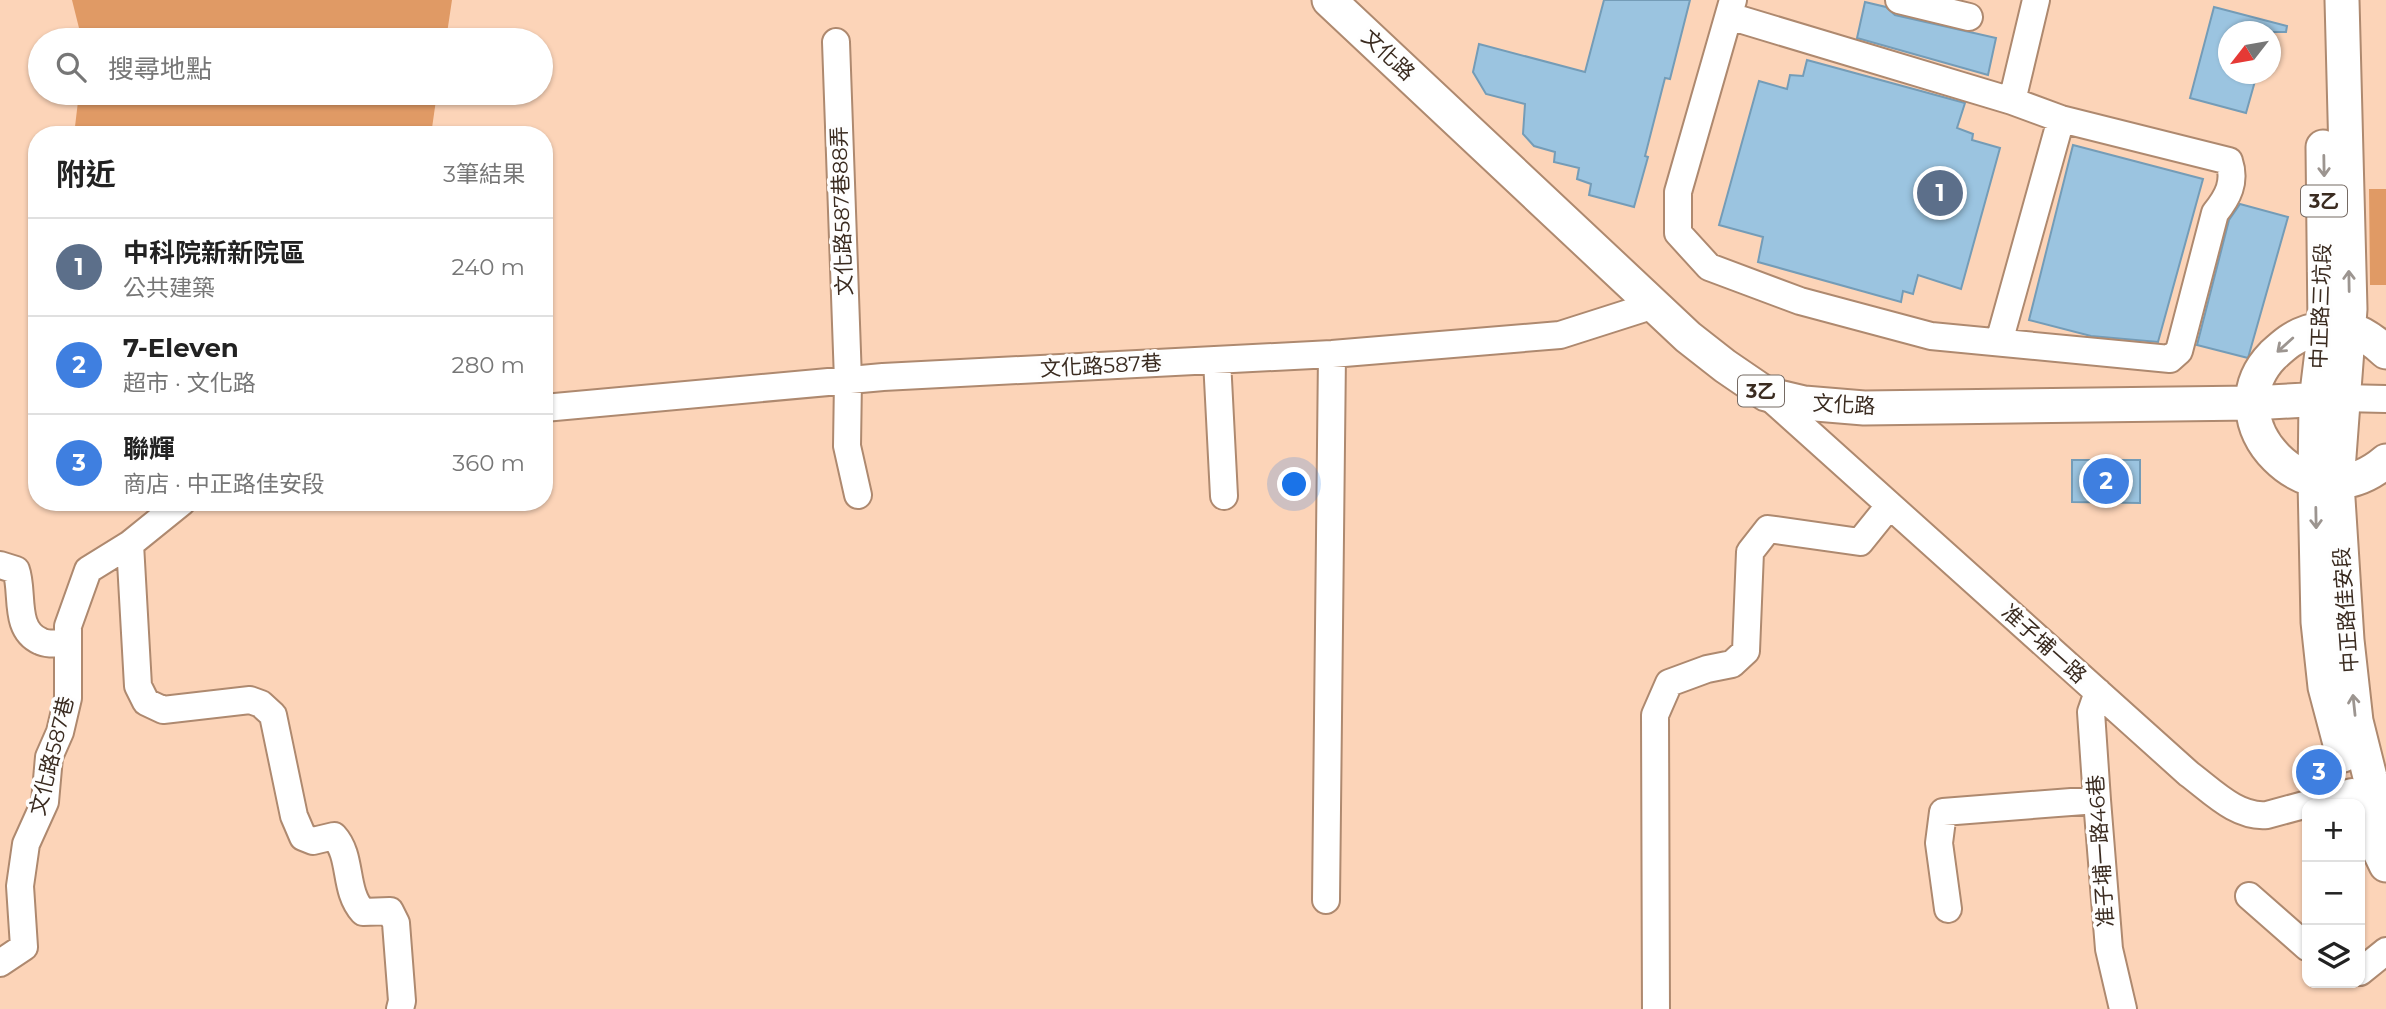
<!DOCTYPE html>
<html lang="zh-TW">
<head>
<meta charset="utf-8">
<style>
  :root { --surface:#fff; --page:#f2f2f2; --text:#222; --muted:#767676; --line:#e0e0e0; --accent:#ea580c }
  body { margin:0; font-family:Montserrat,"Noto Sans TC",sans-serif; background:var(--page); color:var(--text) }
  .controls { position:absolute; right:21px; bottom:21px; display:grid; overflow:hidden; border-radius:14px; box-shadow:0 2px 5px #0004 }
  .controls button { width:63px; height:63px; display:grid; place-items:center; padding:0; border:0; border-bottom:2px solid var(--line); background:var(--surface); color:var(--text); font:35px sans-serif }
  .compass { position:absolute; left:2218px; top:21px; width:63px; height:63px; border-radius:50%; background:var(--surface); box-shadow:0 2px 5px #0004; rotate:239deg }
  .you { position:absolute; left:1295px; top:485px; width:24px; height:24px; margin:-18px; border:5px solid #fff; border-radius:50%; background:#1a73e8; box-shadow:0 0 0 10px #1a73e833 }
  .badge { display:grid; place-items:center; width:46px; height:46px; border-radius:50%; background:var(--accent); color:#fff; font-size:23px; font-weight:700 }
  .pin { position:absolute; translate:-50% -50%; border:4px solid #fff; box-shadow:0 2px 7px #0006 }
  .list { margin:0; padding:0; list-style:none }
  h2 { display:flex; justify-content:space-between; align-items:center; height:91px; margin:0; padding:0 28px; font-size:30px }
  h2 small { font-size:23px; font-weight:400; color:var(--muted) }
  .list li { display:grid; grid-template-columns:46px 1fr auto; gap:21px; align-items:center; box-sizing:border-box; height:98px; padding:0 28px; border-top:2px solid var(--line) }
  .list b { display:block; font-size:26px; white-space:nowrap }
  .list p { margin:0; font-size:23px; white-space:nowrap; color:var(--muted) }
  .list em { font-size:23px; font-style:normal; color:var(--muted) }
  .icon { flex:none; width:38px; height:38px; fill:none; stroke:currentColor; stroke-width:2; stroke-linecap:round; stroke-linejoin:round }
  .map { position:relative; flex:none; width:2386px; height:1009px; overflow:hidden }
  .search { position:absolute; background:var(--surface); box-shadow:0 2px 5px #0004; left:28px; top:28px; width:525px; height:77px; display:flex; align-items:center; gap:18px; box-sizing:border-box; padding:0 24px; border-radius:38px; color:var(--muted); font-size:26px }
  .panel { position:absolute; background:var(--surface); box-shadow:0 2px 5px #0004; left:28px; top:126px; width:525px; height:385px; border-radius:28px }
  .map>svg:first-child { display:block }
</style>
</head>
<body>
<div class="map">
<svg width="2386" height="1009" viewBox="0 0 2386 1009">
  <rect width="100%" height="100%" fill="#fcd4b8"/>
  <!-- green -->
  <path fill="#e09a65" d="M72,0H452L446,40H82Z
    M79,93H437L431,135H74Z
    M2369,189H2386V285H2370Z"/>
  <!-- building -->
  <path fill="#9bc4e0" stroke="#749cb7" stroke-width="2" d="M1604,0H1690L1670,79L1665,78L1645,156L1648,157L1634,207L1589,195L1591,184L1577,179L1579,168L1554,162L1555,152L1534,146L1523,134L1525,104L1486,94L1473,72L1479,44L1585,72Z
    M1865,2L1886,7L1895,15L1996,38L1988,75L1857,38Z
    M2214,7L2287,26L2286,32H2229V74H2257L2246,113L2190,98Z
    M1807,60L1965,103L1957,128L1973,134L1972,140L2000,148L1961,289L1918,275L1913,294L1903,291L1901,302L1758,262L1763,237L1719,225L1759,81L1787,89L1790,75L1803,76Z
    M2073,145L2203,179L2158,342L2091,336L2029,320Z
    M2240,204L2288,217L2248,358L2197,345L2229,220Z
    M2072,460H2140V503L2072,502Z"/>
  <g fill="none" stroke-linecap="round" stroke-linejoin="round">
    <defs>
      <path id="minor" d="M1899,0L1969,17
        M1729,16L2012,101L2061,119L2229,161C2236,182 2228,197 2215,213L2179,351L2170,359L1931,336L1800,301L1709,267L1678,233V192L1733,0
        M836,42L848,380L847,446L858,495
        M2012,101L2036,0
        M1999,342L2061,119
        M1217,360L1224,496
        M1766,394L2189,774C2212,791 2237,818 2267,815L2352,792
        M2342,398L2386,399
        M544,408L883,377L1332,354L1560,335L1654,305
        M130,544L138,686L146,702L163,710L250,700L261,704L273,715L294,816L303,837L313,841L334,836C353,857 343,890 363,912L390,911L396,923L402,1001L400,1009
        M0,565L16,570C24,592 13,629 40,641C47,645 60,643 68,643
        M2098,692L2091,712L2097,800L2109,949L2123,1009
        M2249,896L2307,947
        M1326,900L1332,354
        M1948,909L1939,843L1943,812L2097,800
        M0,963L24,947L20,886L26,844L45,802L49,757L60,732L68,698V626L88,570L130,544L182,502
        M2360,972L2386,951
        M1656,1009L1655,715L1669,683L1707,669L1732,664L1746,651L1750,552L1768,529L1860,542L1889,506"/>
      <path id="major" d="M1329,0L1688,337L1725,366L1766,394L1804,403L1864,408L2252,403L2342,398
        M2342,0L2350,309L2337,483L2347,640L2356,721L2370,777L2386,817
        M2323,147L2325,327L2316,401L2315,481L2318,622L2325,687L2343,755
        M2386,352C2361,329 2341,321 2308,332C2293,337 2285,344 2273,355C2209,420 2308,528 2386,461
        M2360,810L2386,865"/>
    </defs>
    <!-- minor casing -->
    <use href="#minor" stroke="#ae896f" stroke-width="30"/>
    <!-- major casing -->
    <use href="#major" stroke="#ae896f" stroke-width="37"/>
    <!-- minor -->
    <use href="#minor" stroke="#fff" stroke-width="26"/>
    <!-- major -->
    <use href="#major" stroke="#fff" stroke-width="33"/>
  </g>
  <!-- one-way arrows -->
  <defs><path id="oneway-shaft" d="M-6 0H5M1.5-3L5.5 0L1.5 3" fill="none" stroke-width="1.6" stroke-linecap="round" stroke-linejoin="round" transform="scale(1.75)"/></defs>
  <g stroke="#9c9590">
    <use href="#oneway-shaft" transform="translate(2324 166) rotate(89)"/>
    <use href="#oneway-shaft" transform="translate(2349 281) rotate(-91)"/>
    <use href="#oneway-shaft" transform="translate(2285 345) rotate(138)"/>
    <use href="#oneway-shaft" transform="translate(2316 518) rotate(89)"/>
    <use href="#oneway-shaft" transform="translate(2354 705) rotate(-96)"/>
  </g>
  <g text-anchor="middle" stroke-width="7" stroke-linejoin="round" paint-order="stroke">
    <!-- shield labels -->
    <g fill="#fefefe" stroke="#756a63" stroke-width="2">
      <rect x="2301" y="185.5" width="46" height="31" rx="5"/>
      <rect x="1738" y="375.5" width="46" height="31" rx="5"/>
    </g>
    <g font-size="19" font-weight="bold" fill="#3a2b20">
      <text x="2324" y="208">3乙</text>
      <text x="1761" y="398">3乙</text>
    </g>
    <!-- street labels -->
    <g font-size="21" fill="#3a2b20" stroke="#fefefe">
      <text transform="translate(1388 55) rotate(43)" y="7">文化路</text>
      <text transform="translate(842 211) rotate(-92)" y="7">文化路587巷88弄</text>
      <text transform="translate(2321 306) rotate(-88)" y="7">中正路三坑段</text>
      <text transform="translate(1101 366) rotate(-3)" y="7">文化路587巷</text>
      <text transform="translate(1844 405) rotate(3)" y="7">文化路</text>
      <text transform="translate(2346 610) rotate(-94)" y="7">中正路佳安段</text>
      <text transform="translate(2044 644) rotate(42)" y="7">准子埔一路</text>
      <text transform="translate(52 756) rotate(-76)" y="7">文化路587巷</text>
      <text transform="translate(2101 851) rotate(-94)" y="7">准子埔一路46巷</text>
    </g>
  </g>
</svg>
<div class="controls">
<button>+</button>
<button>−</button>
<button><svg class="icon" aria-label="layers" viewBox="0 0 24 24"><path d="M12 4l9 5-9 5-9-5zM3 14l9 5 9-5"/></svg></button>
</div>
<svg class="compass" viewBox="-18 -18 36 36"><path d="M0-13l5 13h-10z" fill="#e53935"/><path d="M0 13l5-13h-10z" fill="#767676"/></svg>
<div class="you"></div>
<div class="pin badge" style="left:1940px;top:193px;background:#5c6f8a">1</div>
<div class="pin badge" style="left:2106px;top:481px;background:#3f7fe0">2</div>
<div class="pin badge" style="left:2319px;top:772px;background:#3f7fe0">3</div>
<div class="search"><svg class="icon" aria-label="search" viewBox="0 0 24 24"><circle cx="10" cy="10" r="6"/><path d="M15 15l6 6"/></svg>搜尋地點</div>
<section class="panel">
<h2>附近<small>3筆結果</small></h2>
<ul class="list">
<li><span class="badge" style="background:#5c6f8a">1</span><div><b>中科院新新院區</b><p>公共建築</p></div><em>240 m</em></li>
<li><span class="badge" style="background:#3f7fe0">2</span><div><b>7-Eleven</b><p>超市 · 文化路</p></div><em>280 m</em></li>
<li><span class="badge" style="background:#3f7fe0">3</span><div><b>聯輝</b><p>商店 · 中正路佳安段</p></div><em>360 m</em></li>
</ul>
</section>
</div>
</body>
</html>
